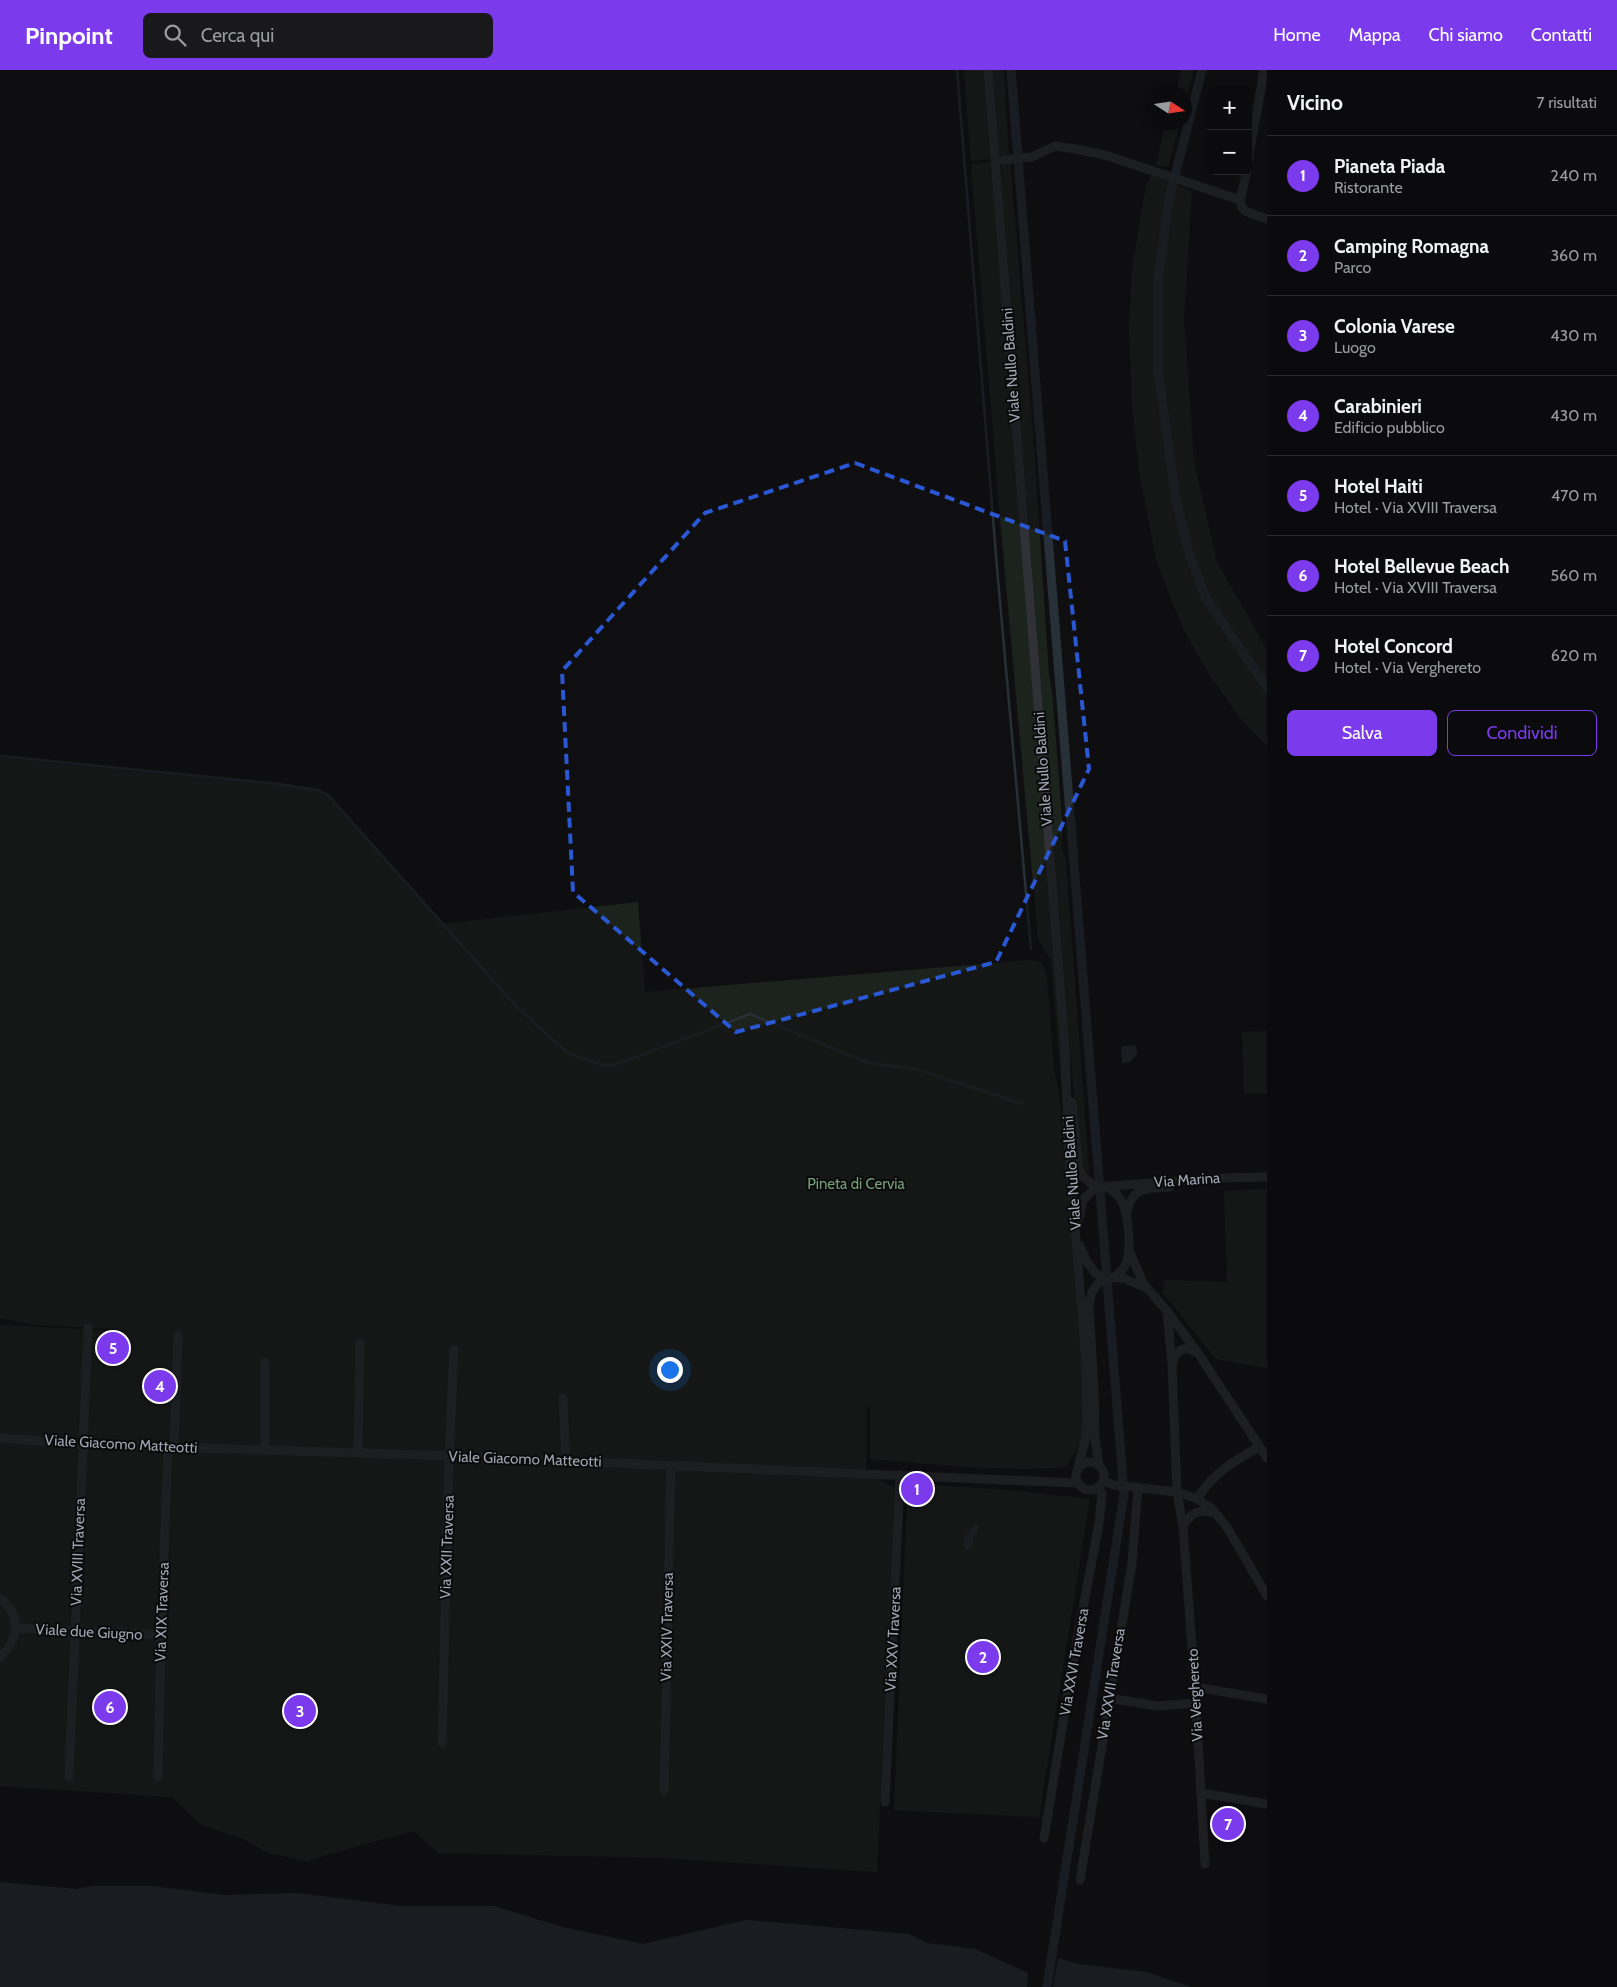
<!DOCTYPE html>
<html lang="it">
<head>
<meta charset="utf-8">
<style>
  :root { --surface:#0b0b0d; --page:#19191b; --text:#f1f3f6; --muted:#9a9b9d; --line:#2b2b2e; --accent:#7c3aed }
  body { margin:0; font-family:Cabin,sans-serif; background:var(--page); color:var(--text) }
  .controls { position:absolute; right:15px; top:15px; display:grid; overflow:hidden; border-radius:8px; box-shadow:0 2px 8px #0003 }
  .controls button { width:45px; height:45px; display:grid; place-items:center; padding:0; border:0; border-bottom:1px solid var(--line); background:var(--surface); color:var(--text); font:25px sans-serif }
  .compass { position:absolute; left:1147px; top:15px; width:45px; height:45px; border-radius:50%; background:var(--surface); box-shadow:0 2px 8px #0003; rotate:102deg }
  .you { position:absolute; left:669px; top:1299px; width:18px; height:18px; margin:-12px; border:4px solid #fff; border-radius:50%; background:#1a73e8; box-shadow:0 0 0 8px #1a73e833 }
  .badge { display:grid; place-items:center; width:32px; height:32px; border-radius:50%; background:var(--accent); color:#fff; font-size:16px; font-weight:700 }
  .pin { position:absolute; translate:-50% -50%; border:2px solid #fff; box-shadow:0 1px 5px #0006 }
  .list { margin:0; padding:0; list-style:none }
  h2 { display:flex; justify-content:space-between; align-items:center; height:65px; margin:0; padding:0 20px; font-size:21px }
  h2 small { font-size:16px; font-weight:400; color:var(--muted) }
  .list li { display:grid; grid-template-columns:32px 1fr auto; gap:15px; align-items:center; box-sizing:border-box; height:80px; padding:0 20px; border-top:1px solid var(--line) }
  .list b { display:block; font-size:19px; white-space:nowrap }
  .list p { margin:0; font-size:16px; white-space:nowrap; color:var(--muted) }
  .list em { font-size:16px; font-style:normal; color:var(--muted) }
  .actions { display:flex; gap:10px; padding:15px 20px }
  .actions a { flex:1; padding:11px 0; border:1px solid var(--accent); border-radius:8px; text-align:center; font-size:18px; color:var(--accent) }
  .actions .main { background:var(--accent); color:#fff }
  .icon { flex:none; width:28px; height:28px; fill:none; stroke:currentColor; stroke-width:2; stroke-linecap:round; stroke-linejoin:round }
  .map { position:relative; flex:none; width:1267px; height:1917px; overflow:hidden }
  header { display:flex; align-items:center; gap:30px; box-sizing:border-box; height:70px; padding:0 25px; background:var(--accent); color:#fff }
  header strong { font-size:24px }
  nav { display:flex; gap:28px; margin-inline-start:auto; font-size:18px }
  .search { width:350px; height:45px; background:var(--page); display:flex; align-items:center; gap:12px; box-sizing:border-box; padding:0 18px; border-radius:8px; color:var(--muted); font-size:19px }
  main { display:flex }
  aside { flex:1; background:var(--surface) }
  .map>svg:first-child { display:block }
</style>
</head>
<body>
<header>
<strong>Pinpoint</strong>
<div class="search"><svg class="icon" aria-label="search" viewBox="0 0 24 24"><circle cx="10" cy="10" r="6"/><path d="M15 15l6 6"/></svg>Cerca qui</div>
<nav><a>Home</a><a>Mappa</a><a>Chi siamo</a><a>Contatti</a></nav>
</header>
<main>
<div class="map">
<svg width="1267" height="1917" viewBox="0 0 1267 1917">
  <rect width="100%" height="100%" fill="#0f0f11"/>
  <!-- green -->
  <path fill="#1b231c" d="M964,0H984L991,89L971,91Z
    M992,0H1004L1009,86L1004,87L999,83Z
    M1182,0H1194L1185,33L1184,22H1175Z
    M1166,53H1180L1168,97L1156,95Z
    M1010,91L1034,376L1049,605L1052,619L1063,761L1061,777L1066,791L1089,1103L1086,1104L1082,1098L1071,992L1000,98L1005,92Z
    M991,92L1062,989L1063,1035L1051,891L1038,869L1001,460L971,94Z
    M1152,105L1192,121L1184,248L1194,391L1217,492L1267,580V676L1240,648L1213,610L1183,559L1156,490L1139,400L1132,334L1129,256L1132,199L1146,114Z
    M0,688L277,715L317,720L328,725L442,854L638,832L645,922L1029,890L1041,892L1047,907L1054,998L1060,1030L1085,1339L1080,1376L1065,1397C1000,1402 935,1394 870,1389V1338L867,1337L866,1403L895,1418L877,1802L665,1788L438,1783L414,1761L361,1775L307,1791L268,1783L245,1770L200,1754L172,1727L0,1716V1255L140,1262L112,1259L36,1255L0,1248Z
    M1267,961V1023L1244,1024L1242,962Z
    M1267,1119V1298L1216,1289L1162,1222L1165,1210L1227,1212L1224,1121Z
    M930,1415L1009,1420L1090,1429L1039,1747L894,1740L907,1431L929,1433Z"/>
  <!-- water -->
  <path fill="#273036" d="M1136,975L1137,984L1130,992L1122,993L1121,977Z
    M974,1454L979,1456L977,1463L973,1467V1475L968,1480L965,1479L963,1474C965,1465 970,1462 974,1454Z
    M0,1812L76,1819L92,1816H151L225,1825L297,1823L401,1836H494L562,1857L643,1874L746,1850L909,1864L927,1873L975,1879L1028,1903L1027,1917H0Z
    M1058,1888L1078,1894L1146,1902L1191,1917H1053Z"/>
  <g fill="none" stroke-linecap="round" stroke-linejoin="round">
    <!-- stream -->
    <path stroke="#273036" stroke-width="2.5" d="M957,0L997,498L1031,879
      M0,686L278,714L318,720L328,725L516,936L554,971L568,983L602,995H615L750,944L868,993L916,999L1023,1034"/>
    <!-- canal -->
    <path stroke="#273036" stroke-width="9" d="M1011,0L1124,1424L1047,1917
      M1202,0L1169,129L1158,210V300L1176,429L1188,480L1206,528L1267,618"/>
    <!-- minor -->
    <path stroke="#303136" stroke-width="9" d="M988,0L1065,977L1068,1070L1086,1295L1087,1355L1085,1372L1078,1397
      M995,91L1032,87L1055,76L1075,79L1105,85L1240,130L1247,101
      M1248,92L1264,0
      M1240,130L1242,138L1247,142L1267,149
      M1072,1032L1079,1101L1082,1106L1096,1117L1223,1108L1267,1107
      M1107,1117C1113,1121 1118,1124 1121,1130C1129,1143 1132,1182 1125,1196C1123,1200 1118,1204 1115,1207
      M1126,1145C1133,1116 1143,1119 1170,1117
      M1079,1149L1083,1130L1096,1117
      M1080,1176L1087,1192L1095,1203L1105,1208H1123L1148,1219
      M1129,1180L1143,1213L1167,1241L1198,1283L1267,1388
      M1167,1241L1172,1295L1177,1422L1183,1457L1195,1617L1205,1794
      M265,1292V1381
      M1173,1292C1176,1280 1184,1275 1196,1282
      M563,1328L566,1391
      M0,1368L83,1374L449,1386L1077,1413
      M174,1377L178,1265
      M358,1383L360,1274
      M1076 1406a14 14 0 1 1 28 0a14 14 0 1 1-28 0Z
      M1099,1395L1095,1369L1094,1318L1089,1238C1090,1224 1093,1216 1105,1208
      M1103,1411L1114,1415L1177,1422L1197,1429L1211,1438L1227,1457L1267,1526
      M1197,1429C1212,1404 1234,1391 1259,1377
      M1183,1457C1190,1443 1199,1438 1215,1443
      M0,1529C22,1544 19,1571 0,1587
      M17,1558L161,1565
      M1195,1617L1267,1629
      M1109,1628L1158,1636L1196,1633
      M442,1673L449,1386L454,1280
      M69,1706L88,1258
      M158,1707L161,1565L168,1377
      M664,1720L671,1395
      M1201,1723L1267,1734
      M885,1732L900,1405
      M1044,1768L1073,1592L1099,1453L1102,1424L1098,1417
      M1080,1810L1132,1493L1138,1417"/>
  </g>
  <!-- marked area -->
  <path d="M0 0H1267V1917H0ZM855,393L1065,471L1089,699L996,892L736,962L573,822L562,601L705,443Z" fill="#0f0f11" fill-opacity=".55" fill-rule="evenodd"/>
  <path fill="none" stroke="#2a57d4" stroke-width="4" stroke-dasharray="10 6" stroke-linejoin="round" d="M855,393L1065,471L1089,699L996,892L736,962L573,822L562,601L705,443Z"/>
  <g text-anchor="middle" stroke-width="4" stroke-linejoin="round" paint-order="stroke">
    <!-- street labels -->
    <g font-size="15" fill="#9fa5b2" stroke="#0a0a0b">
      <text transform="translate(1011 295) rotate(-94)" y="5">Viale Nullo Baldini</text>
      <text transform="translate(1043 699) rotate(-94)" y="5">Viale Nullo Baldini</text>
      <text transform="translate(1072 1103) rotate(-94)" y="5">Viale Nullo Baldini</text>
      <text transform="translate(1187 1110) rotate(-4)" y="5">Via Marina</text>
      <text transform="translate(121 1374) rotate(3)" y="5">Viale Giacomo Matteotti</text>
      <text transform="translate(525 1389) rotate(2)" y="5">Viale Giacomo Matteotti</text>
      <text transform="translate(447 1477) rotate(-88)" y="5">Via XXII Traversa</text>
      <text transform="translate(78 1482) rotate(-88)" y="5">Via XVIII Traversa</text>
      <text transform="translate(162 1542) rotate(-88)" y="5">Via XIX Traversa</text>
      <text transform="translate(667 1557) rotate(-89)" y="5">Via XXIV Traversa</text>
      <text transform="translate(89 1562) rotate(3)" y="5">Viale due Giugno</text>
      <text transform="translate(893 1569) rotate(-87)" y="5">Via XXV Traversa</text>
      <text transform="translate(1074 1592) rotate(-80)" y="5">Via XXVI Traversa</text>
      <text transform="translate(1111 1614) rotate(-81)" y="5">Via XXVII Traversa</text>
      <text transform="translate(1195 1625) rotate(-93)" y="5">Via Verghereto</text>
    </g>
    <!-- park labels -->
    <g font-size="15" fill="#759f78" stroke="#0a0a0b">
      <text x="856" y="1119">Pineta di Cervia</text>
    </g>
  </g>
</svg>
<div class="controls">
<button>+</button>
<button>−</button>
</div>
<svg class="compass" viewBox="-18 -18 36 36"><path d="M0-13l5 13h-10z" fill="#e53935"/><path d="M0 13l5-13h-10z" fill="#9a9b9d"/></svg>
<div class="you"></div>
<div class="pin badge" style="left:917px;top:1419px">1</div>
<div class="pin badge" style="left:983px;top:1587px">2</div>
<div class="pin badge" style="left:300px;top:1641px">3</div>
<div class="pin badge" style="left:160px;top:1316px">4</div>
<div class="pin badge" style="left:113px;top:1278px">5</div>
<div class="pin badge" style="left:110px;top:1637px">6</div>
<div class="pin badge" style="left:1228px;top:1754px">7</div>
</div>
<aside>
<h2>Vicino<small>7 risultati</small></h2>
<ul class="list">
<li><span class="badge">1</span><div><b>Pianeta Piada</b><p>Ristorante</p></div><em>240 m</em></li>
<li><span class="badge">2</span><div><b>Camping Romagna</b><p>Parco</p></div><em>360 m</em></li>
<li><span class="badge">3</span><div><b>Colonia Varese</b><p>Luogo</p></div><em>430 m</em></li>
<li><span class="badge">4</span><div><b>Carabinieri</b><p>Edificio pubblico</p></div><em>430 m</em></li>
<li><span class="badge">5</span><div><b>Hotel Haiti</b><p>Hotel · Via XVIII Traversa</p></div><em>470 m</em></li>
<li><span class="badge">6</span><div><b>Hotel Bellevue Beach</b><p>Hotel · Via XVIII Traversa</p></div><em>560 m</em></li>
<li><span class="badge">7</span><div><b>Hotel Concord</b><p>Hotel · Via Verghereto</p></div><em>620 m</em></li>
</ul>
<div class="actions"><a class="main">Salva</a><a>Condividi</a></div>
</aside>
</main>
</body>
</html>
